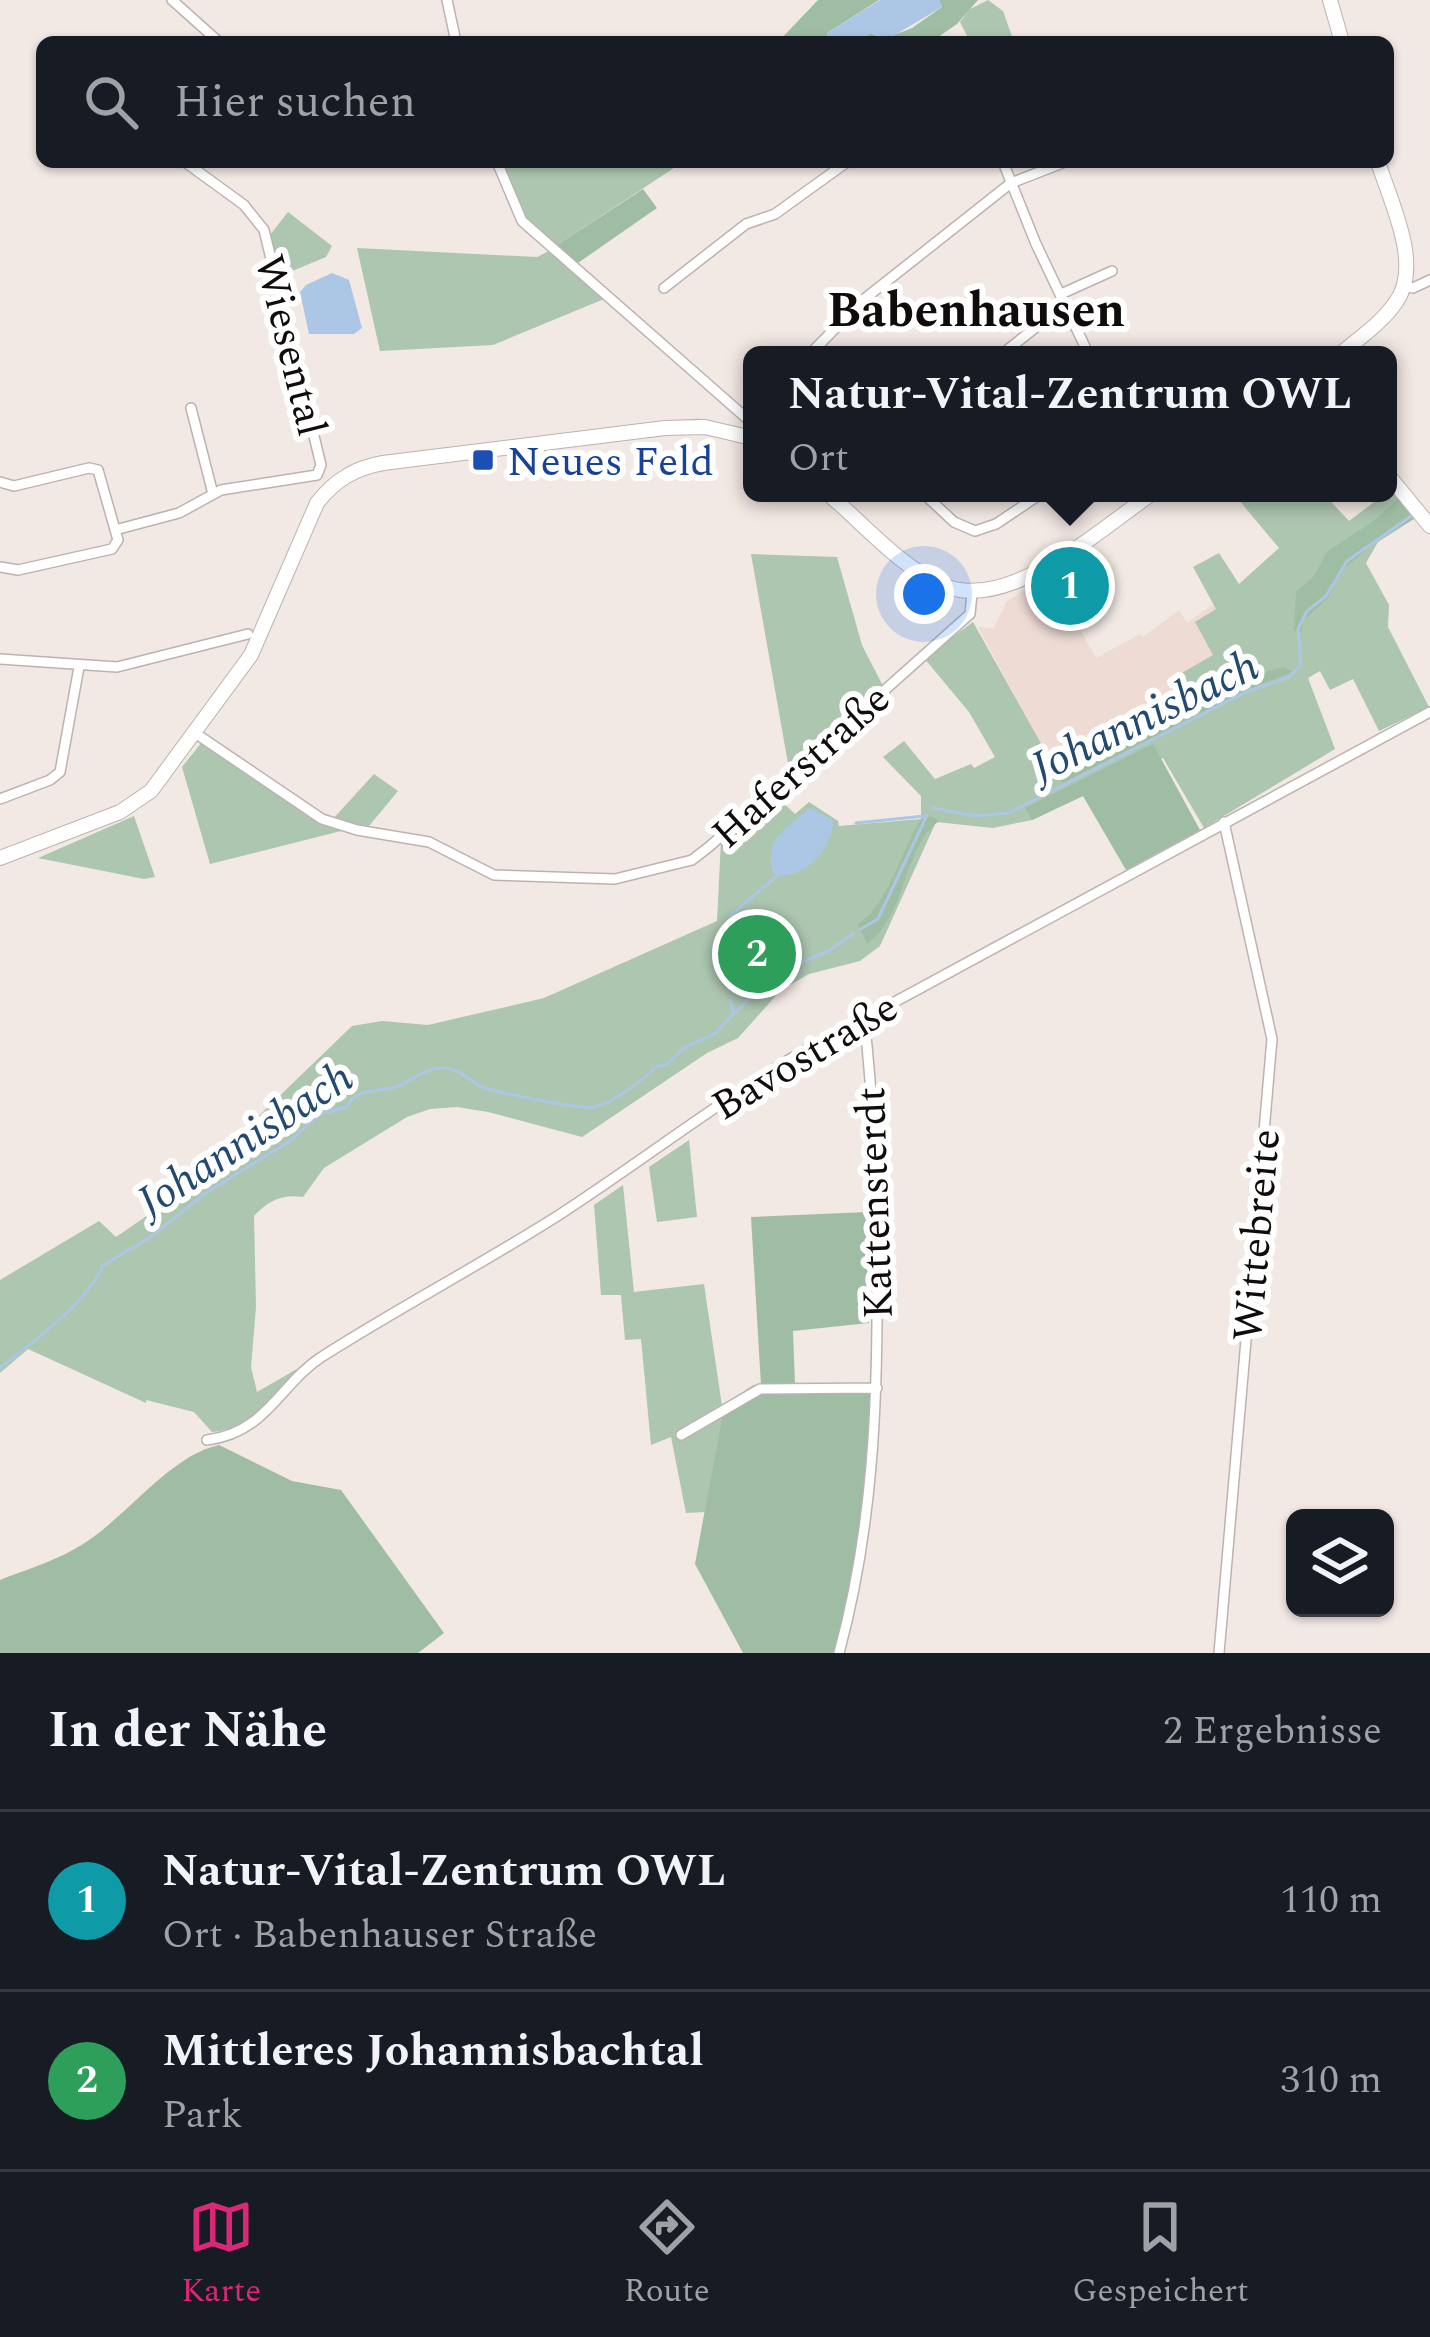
<!DOCTYPE html>
<html lang="de">
<head>
<meta charset="utf-8">
<style>
  :root { --surface:#171b24; --page:#242831; --text:#f1f3f6; --muted:#9ea1a6; --line:#363941; --accent:#db2777 }
  body { margin:0; font-family:Spectral,serif; background:var(--page); color:var(--text) }
  .controls { position:absolute; right:36px; bottom:36px; display:grid; overflow:hidden; border-radius:18px; box-shadow:0 3px 9px #0004 }
  .controls button { width:108px; height:108px; display:grid; place-items:center; padding:0; border:0; border-bottom:3px solid var(--line); background:var(--surface); color:var(--text); font:60px sans-serif }
  .you { position:absolute; left:924px; top:594px; width:42px; height:42px; margin:-30px; border:9px solid #fff; border-radius:50%; background:#1a73e8; box-shadow:0 0 0 18px #1a73e833 }
  .badge { display:grid; place-items:center; width:78px; height:78px; border-radius:50%; background:var(--accent); color:#fff; font-size:39px; font-weight:700 }
  .pin { position:absolute; translate:-50% -50%; border:6px solid #fff; box-shadow:0 3px 12px #0006 }
  .popup { position:absolute; left:743px; top:346px; width:654px; height:156px; box-sizing:border-box; display:grid; place-content:center; border-radius:18px; background:var(--surface); filter:drop-shadow(0 3px 9px #0005); font-size:39px; white-space:nowrap; color:var(--muted) }
  .popup b { font-size:45px; color:var(--text) }
  .popup::after { content:''; position:absolute; left:50%; top:100%; margin-left:-24px; border:24px solid transparent; border-top-color:var(--surface) }
  .list { margin:0; padding:0; list-style:none }
  h2 { display:flex; justify-content:space-between; align-items:center; height:156px; margin:0; padding:0 48px; font-size:51px }
  h2 small { font-size:39px; font-weight:400; color:var(--muted) }
  .list li { display:grid; grid-template-columns:78px 1fr auto; gap:36px; align-items:center; box-sizing:border-box; height:180px; padding:0 48px; border-top:3px solid var(--line) }
  .list b { display:block; font-size:45px; white-space:nowrap }
  .list p { margin:0; font-size:39px; white-space:nowrap; color:var(--muted) }
  .list em { font-size:39px; font-style:normal; color:var(--muted) }
  .icon { flex:none; width:66px; height:66px; fill:none; stroke:currentColor; stroke-width:2; stroke-linecap:round; stroke-linejoin:round }
  .map { position:relative; flex:none; width:1430px; height:1653px; overflow:hidden }
  .search { position:absolute; background:var(--surface); box-shadow:0 3px 9px #0004; left:36px; right:36px; top:36px; height:132px; display:flex; align-items:center; gap:30px; box-sizing:border-box; padding:0 42px; border-radius:18px; color:var(--muted); font-size:45px }
  .sheet { height:516px; background:var(--surface) }
  nav { display:flex; justify-content:space-around; align-items:center; box-sizing:border-box; height:168px; border-top:3px solid var(--line); background:var(--surface); font-size:33px; color:var(--muted) }
  nav a { display:grid; justify-items:center; gap:6px }
  nav .on { color:var(--accent) }
  .map>svg:first-child { display:block }
</style>
</head>
<body>
<div class="map">
<svg width="1430" height="1653" viewBox="0 0 1430 1653">
  <rect width="100%" height="100%" fill="#f2e8e4"/>
  <!-- built -->
  <path fill="#eddbd4" d="M1050,575L1096,658L1140,634L1143,637L1179,610L1187,623L1213,604L1236,643L1168,682L1175,693L1100,738L1103,751L1057,774L978,627L994,628L1007,601Z"/>
  <!-- green -->
  <path fill="#adc6b0" d="M988,0L1003,11L1014,42H970L960,22L970,9Z
    M501,162H683L554,247L525,221Z
    M288,212L332,246L326,257L280,276L270,235Z
    M357,248L537,257L549,251L604,299L493,345L380,351Z
    M1390,490L1414,519L1378,542L1366,563L1389,605L1388,627L1429,707L1379,731L1353,679L1330,690L1320,671L1308,678L1335,749L1204,828L1163,758L1032,820L993,828L936,822L880,946L860,961L809,974L781,990L738,1038L707,1053L582,1137L488,1112L457,1107L430,1109L407,1117L324,1168L303,1197C282,1194 268,1201 254,1216L256,1307L251,1367L257,1392L309,1362C282,1390 255,1429 212,1432L194,1412L146,1400V1403L28,1349L0,1373V1280L99,1221L116,1237L222,1164L241,1133L352,1026L382,1021L428,1025L544,998L717,921L721,840L773,793L795,814L809,802L838,821L839,826L921,819V796L883,757L904,741L935,779L971,764L974,768L995,757L969,712L924,658L973,622L1057,772L1154,722L1155,713L1174,702L1176,696L1168,681L1213,655L1195,622L1216,609L1193,567L1219,553L1239,584L1279,548L1233,493H1323L1349,521Z
    M751,554L837,557L862,645L883,686L789,769Z
    M202,742L345,830L210,864L182,767Z
    M374,774L398,791L369,826L332,820Z
    M134,816L155,877L144,879L38,858Z
    M689,1140L697,1217L657,1222L649,1167Z
    M623,1185L634,1292L704,1284L722,1406L753,1385L795,1384L796,1389L722,1417L705,1512L686,1513L671,1437L651,1445L641,1339L625,1340L621,1295H601L594,1205Z"/>
  <!-- forest -->
  <path fill="#9ebda2" d="M818,0H879L827,33L828,42H778Z
    M939,0H978L957,24L931,42H857L871,33L884,39L912,28L942,7Z
    M643,189L657,208L575,265L554,247Z
    M1398,498L1415,518L1377,541L1340,572L1328,598L1304,620L1301,632L1294,631L1296,592L1314,576L1327,552L1376,519Z
    M1283,667L1294,672L1250,688L1062,783L1057,774L1102,751L1099,739L1175,693L1174,702L1153,716L1155,723C1201,718 1237,677 1283,667Z
    M1153,744L1200,830L1126,870L1083,796L1032,820L1025,808Z
    M932,816L939,821C903,847 906,917 867,944L858,924C887,907 902,849 921,819Z
    M868,1212L869,1323L793,1331L795,1384L761,1385L751,1217Z
    M757,1392H872L856,1574L833,1653H743L695,1564L722,1417Z
    M219,1445L292,1481L341,1490L444,1633L418,1653H0V1580C33,1567 63,1559 92,1538C130,1511 174,1454 219,1445Z"/>
  <!-- water -->
  <path fill="#acc7e5" d="M880,0H939L942,7L888,39L871,33L857,42H828L827,33Z
    M332,273L349,280L362,328L354,334H309L300,292L306,285Z
    M810,808L833,820C833,848 804,882 774,874C762,840 787,827 810,808Z"/>
  <g fill="none" stroke-linecap="round" stroke-linejoin="round">
    <!-- stream -->
    <path stroke="#acc7e5" stroke-width="3" d="M630,426L698,420
      M933,808L975,816L1009,813L1244,693L1289,677L1301,665L1298,629L1307,611L1326,596L1347,561L1414,514
      M856,823L925,816
      M861,929L878,919L927,815
      M728,989L731,915L778,875
      M736,1012L774,973L827,952L854,933
      M0,1368C30,1344 90,1301 102,1266L149,1238L206,1193L290,1141L320,1114L347,1107C354,1089 374,1092 392,1088C411,1083 422,1068 444,1068C462,1068 469,1083 485,1088C498,1093 584,1110 595,1107C615,1102 643,1080 657,1066L666,1065L684,1048L716,1033L734,1013L730,1000"/>
    <defs>
      <path id="street" d="M172,0L219,42
        M447,0L456,42
        M185,162L244,205L264,230L321,465L317,475
        M497,162L522,221L752,423
        M1003,162L1036,244L1089,355
        M1404,286L1413,288L1430,280
        M664,288L746,224L775,214L847,162
        M1061,294L1112,271
        M809,355L863,300L1011,183L1065,162
        M1001,355L1065,304
        M191,408L213,494
        M0,482L14,486L89,468L98,470L118,540L112,549L18,570L0,567
        M923,493L954,522L975,531L996,524L1042,493
        M115,530L179,513L221,490L317,475
        M0,659L117,667L248,634
        M195,733L322,819L357,830L429,842L494,875L615,879L692,860L710,846L970,614L972,593
        M0,799L50,780L60,772L79,667
        M681,1435L760,1389L877,1388
        M207,1440C267,1433 280,1383 323,1356C400,1307 482,1264 559,1215C639,1163 714,1105 795,1056L1430,712
        M839,1653C873,1528 878,1402 877,1273C876,1188 874,1102 864,1018
        M1219,1653L1272,1039L1224,822"/>
      <path id="secondary" d="M1330,0L1342,42
        M1339,355C1358,339 1382,323 1396,302C1423,265 1390,201 1378,162
        M1388,475L1430,526
        M827,493C863,523 899,566 942,585C1008,614 1100,529 1153,493
        M0,858L120,812L151,791L251,655L317,503C335,480 355,468 383,463L665,428L705,427L752,438"/>
    </defs>
    <!-- street casing -->
    <use href="#street" stroke="#bcb3b0" stroke-width="12"/>
    <!-- secondary casing -->
    <use href="#secondary" stroke="#bcb3b0" stroke-width="16"/>
    <!-- street -->
    <use href="#street" stroke="#fff" stroke-width="9"/>
    <!-- secondary -->
    <use href="#secondary" stroke="#fff" stroke-width="14"/>
  </g>
  <!-- markers -->
  <rect fill="#1a4fb4" stroke="#fff" stroke-width="4.5" x="471" y="448" width="24" height="24" rx="6"/>
  <g text-anchor="middle" stroke-width="12" stroke-linejoin="round" paint-order="stroke">
    <!-- street labels -->
    <g font-size="42" fill="#0f0c0b" stroke="#fff">
      <text transform="translate(292 345) rotate(76)" y="15">Wiesental</text>
      <text transform="translate(800 765) rotate(-42)" y="15">Haferstraße</text>
      <text transform="translate(804 1055) rotate(-31)" y="15">Bavostraße</text>
      <text transform="translate(873 1203) rotate(-92)" y="15">Kattensterdt</text>
      <text transform="translate(1255 1235) rotate(-85)" y="15">Wittebreite</text>
    </g>
    <!-- transit labels -->
    <g font-size="42" fill="#164399" stroke="#fff" text-anchor="start">
      <text x="507" y="475">Neues Feld</text>
    </g>
    <!-- water labels -->
    <g font-size="45" font-style="italic" fill="#224971" stroke="#fff">
      <text transform="translate(1144 715) rotate(-26)" y="16">Johannisbach</text>
      <text transform="translate(244 1138) rotate(-33)" y="16">Johannisbach</text>
    </g>
    <!-- quarter labels -->
    <g font-size="48" font-weight="bold" fill="#0f0c0b" stroke="#fff">
      <text x="976" y="326">Babenhausen</text>
    </g>
  </g>
</svg>
<div class="controls">
<button><svg class="icon" aria-label="layers" viewBox="0 0 24 24"><path d="M12 4l9 5-9 5-9-5zM3 14l9 5 9-5"/></svg></button>
</div>
<div class="you"></div>
<div class="pin badge" style="left:1070px;top:586px;background:#0f9aa8">1</div>
<div class="popup"><b>Natur-Vital-Zentrum OWL</b>Ort</div>
<div class="pin badge" style="left:757px;top:954px;background:#2e9e5b">2</div>
<div class="search"><svg class="icon" aria-label="search" viewBox="0 0 24 24"><circle cx="10" cy="10" r="6"/><path d="M15 15l6 6"/></svg>Hier suchen</div>
</div>
<section class="sheet">
<h2>In der Nähe<small>2 Ergebnisse</small></h2>
<ul class="list">
<li><span class="badge" style="background:#0f9aa8">1</span><div><b>Natur-Vital-Zentrum OWL</b><p>Ort · Babenhauser Straße</p></div><em>110 m</em></li>
<li><span class="badge" style="background:#2e9e5b">2</span><div><b>Mittleres Johannisbachtal</b><p>Park</p></div><em>310 m</em></li>
</ul>
</section>
<nav>
<a class="on"><svg class="icon" aria-label="map" viewBox="0 0 24 24"><path d="M3 6l6-2 6 2 6-2v14l-6 2-6-2-6 2zM9 4v14M15 6v14"/></svg>Karte</a>
<a><svg class="icon" aria-label="directions" viewBox="0 0 24 24"><path d="M12 3l9 9-9 9-9-9zM9 14v-3h6M13 9l2 2-2 2"/></svg>Route</a>
<a><svg class="icon" aria-label="saved" viewBox="0 0 24 24"><path d="M7 4h10v16l-5-4-5 4z"/></svg>Gespeichert</a>
</nav>
</body>
</html>
